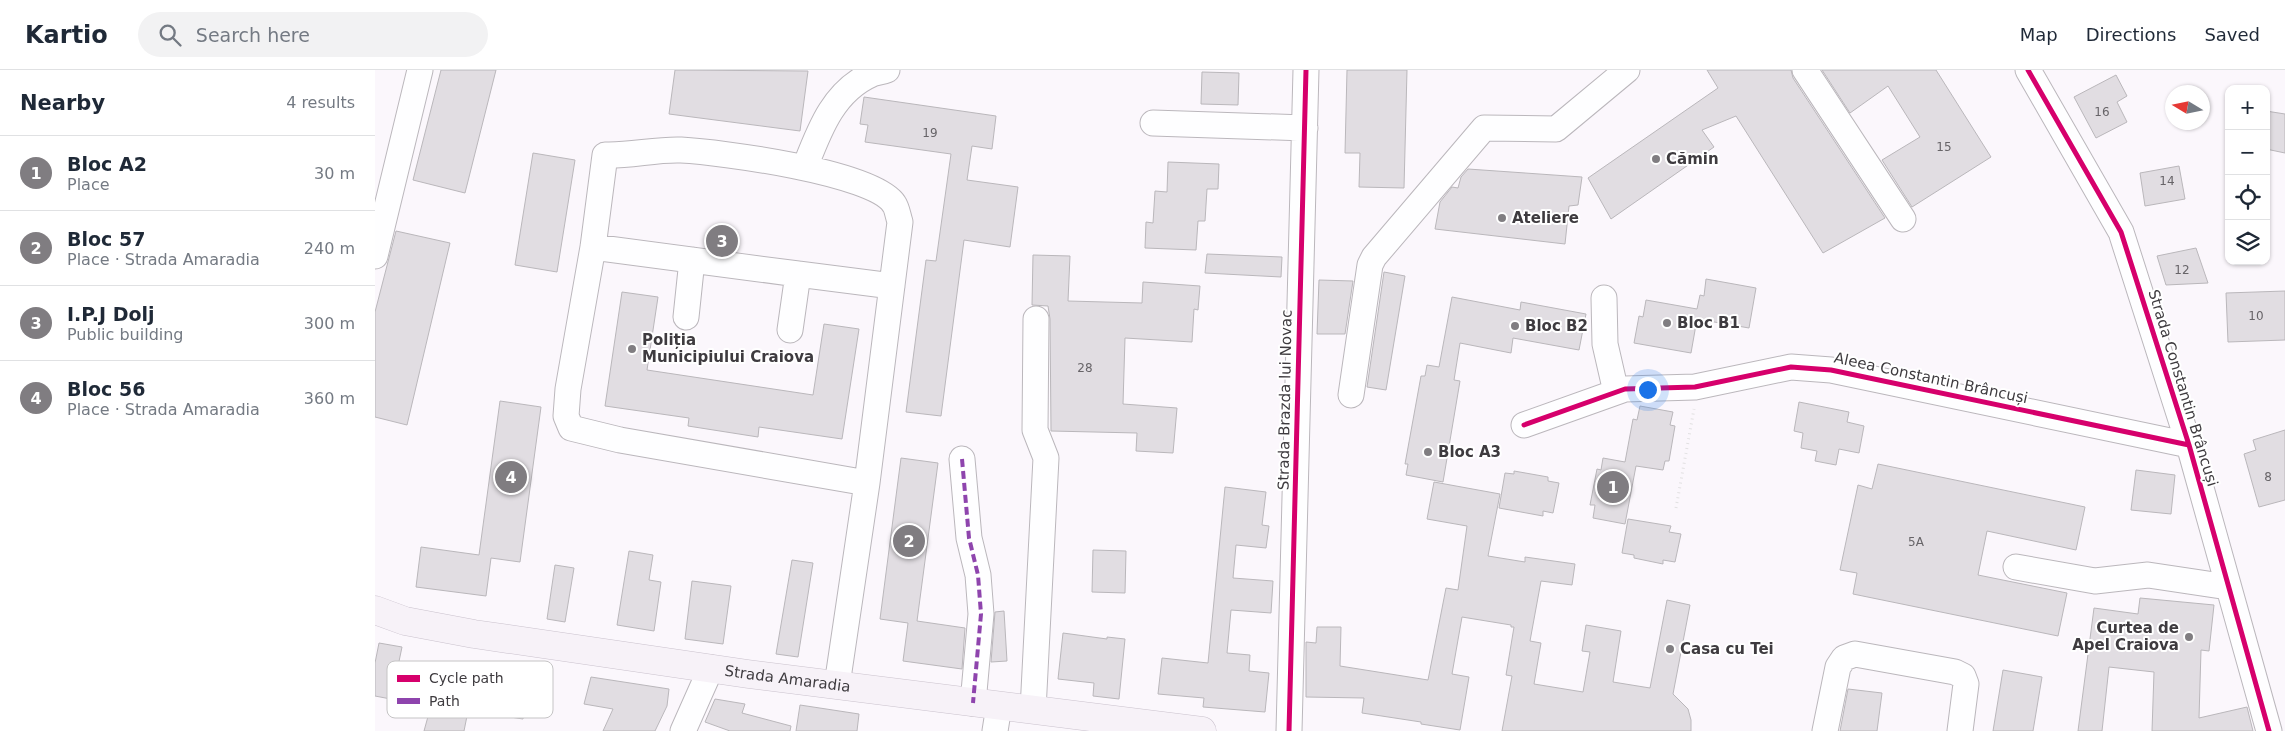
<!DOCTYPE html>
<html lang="en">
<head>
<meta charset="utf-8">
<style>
  :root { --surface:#fff; --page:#f2f2f3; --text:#1f2937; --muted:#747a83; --line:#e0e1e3; --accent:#807d81 }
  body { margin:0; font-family:"DejaVu Sans",sans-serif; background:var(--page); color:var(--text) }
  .controls { position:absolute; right:15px; top:15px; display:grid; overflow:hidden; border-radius:10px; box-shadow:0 1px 4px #0004 }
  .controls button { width:45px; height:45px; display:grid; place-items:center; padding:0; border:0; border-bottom:1px solid var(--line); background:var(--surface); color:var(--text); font:25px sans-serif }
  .compass { position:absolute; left:1790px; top:15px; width:45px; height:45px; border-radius:50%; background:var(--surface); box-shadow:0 1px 4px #0004; rotate:280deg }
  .you { position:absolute; left:1272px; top:319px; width:18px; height:18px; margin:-12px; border:4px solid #fff; border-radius:50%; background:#1a73e8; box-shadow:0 0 0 8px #1a73e833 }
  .badge { display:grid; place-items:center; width:32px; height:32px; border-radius:50%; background:var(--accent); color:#fff; font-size:16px; font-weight:700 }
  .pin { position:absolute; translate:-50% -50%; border:2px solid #fff; box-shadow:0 1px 5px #0006 }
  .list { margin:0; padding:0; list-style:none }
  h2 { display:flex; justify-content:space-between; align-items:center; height:65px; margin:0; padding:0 20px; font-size:21px }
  h2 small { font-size:16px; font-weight:400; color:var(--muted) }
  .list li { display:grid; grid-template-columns:32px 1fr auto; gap:15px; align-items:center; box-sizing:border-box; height:75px; padding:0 20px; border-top:1px solid var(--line) }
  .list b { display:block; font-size:19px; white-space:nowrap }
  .list p { margin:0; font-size:16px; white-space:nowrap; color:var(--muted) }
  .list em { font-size:16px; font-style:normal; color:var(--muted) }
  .icon { flex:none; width:28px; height:28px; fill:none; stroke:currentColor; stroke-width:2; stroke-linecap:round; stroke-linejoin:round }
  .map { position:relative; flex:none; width:1910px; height:661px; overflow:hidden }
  header { display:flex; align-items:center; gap:30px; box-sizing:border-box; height:70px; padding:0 25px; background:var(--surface); border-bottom:1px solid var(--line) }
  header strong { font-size:24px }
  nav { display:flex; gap:28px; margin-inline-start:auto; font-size:18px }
  .search { width:350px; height:45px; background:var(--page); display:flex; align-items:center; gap:12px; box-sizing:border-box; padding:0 18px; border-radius:28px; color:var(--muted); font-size:19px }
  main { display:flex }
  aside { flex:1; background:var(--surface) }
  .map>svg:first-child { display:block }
</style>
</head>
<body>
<header>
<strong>Kartio</strong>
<div class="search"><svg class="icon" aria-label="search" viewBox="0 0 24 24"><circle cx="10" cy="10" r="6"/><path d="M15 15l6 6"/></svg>Search here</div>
<nav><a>Map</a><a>Directions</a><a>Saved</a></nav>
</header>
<main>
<aside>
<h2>Nearby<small>4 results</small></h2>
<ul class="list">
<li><span class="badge">1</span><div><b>Bloc A2</b><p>Place</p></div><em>30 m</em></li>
<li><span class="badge">2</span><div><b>Bloc 57</b><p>Place · Strada Amaradia</p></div><em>240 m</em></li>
<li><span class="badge">3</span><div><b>I.P.J Dolj</b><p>Public building</p></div><em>300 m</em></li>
<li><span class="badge">4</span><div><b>Bloc 56</b><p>Place · Strada Amaradia</p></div><em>360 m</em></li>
</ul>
</aside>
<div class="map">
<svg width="1910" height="661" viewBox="0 0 1910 661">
  <rect width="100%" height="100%" fill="#fbf7fc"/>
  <!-- building -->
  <path fill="#e1dde2" stroke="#bab7bb" d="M66,0H121L90,123L38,110Z
    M300,0L433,1L425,61L294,44Z
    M972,0H1032L1029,118L984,117L985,83H970Z
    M1332,0H1416L1418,8L1510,148L1448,183L1361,46L1327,60L1339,77L1236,149L1213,108L1343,18Z
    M1447,0H1561L1616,87L1537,137L1507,90L1545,67L1513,16L1475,43Z
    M827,2L864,3L863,35L826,34Z
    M1741,5L1752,26L1742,32L1752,52L1721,68L1699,27Z
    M489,27L621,46L617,79L597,76L592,110L643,117L635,177L589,170L566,346L531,342L551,190L561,191L576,84L490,72L493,55L485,54Z
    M1891,41L1910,44V83L1891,79Z
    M158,83L200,90L182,202L140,195Z
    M793,92L844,94L843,119H832L830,151H823L821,180L770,178L771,152L778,153L780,121L792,122Z
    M1804,96L1810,129L1770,136L1765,103Z
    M1093,99L1207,107L1203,135L1194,136L1190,174L1060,159L1065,132L1077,117L1083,118L1086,107Z
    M21,161L75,173L32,355L0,347V242Z
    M1821,178L1833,213L1791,215L1782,186Z
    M832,184L907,187L906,207L830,203Z
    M658,185L695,186L693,231L767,233L768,212L825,216L823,240L819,239L817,272L750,268L748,334L802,338L798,383L761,381L762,363L676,361L675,249L673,236L657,235Z
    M1009,202L1030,206L1011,320L992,317Z
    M1331,209L1381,218L1374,258L1322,249L1316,283L1259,273L1264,246L1268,247L1271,230L1322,239L1325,225L1329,226Z
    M944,210L978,211L970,264H942Z
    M1910,221V270L1853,272L1851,223Z
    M247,222L283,227L272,300L438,325L449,254L484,259L467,369L384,357L383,367L313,356L314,348L230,336Z
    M1077,227L1145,240L1146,232L1211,244L1204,280L1138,268L1136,283L1085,273L1079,310L1085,311L1068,412L1031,405L1033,394H1030L1046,306H1050L1052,295L1064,297Z
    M125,331L166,337L145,492L116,488L111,526L41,517L46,477L104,485Z
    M1424,332L1474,342L1472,352L1489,356L1484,383L1464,379L1461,395L1440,391L1442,381L1426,378L1428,363L1419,361Z
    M1265,336L1298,342L1295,355L1300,356L1294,391H1290L1288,400L1261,396L1250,454L1218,448L1220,435H1215L1222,399L1226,400L1228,388L1250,392L1258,349L1262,350Z
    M1910,360V430L1884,437L1869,384L1881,380L1878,370Z
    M526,388L563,393L542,551L590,558L587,599L528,591L533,553L505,549Z
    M1503,394L1710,437L1701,480L1612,461L1603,505L1692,523L1683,566L1478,524L1482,503L1465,500L1483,415L1497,419Z
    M1761,400L1800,405L1796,444L1756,440Z
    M1139,401L1173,407V411L1184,413L1178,443L1168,441V446L1124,438L1130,403L1139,404Z
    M1059,412L1125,424L1113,486L1150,492V487L1200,494L1197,515L1166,511L1155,571L1166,573L1159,614L1208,622L1215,582L1207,581L1211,555L1246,561L1238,612L1275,618L1292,530L1315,535L1298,624L1313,639L1316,650V661H1127L1137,606L1131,605L1139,557H1136V555L1087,547L1077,604L1094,607L1085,660L1046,654V652L987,643L989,628L931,627V572L941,573L942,557H966L965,596L1053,610L1071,518L1083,520L1092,456L1052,449Z
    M850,417L891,422L887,455L894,456L891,478L861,475L858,508L898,511L896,543L856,540L852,583L875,585L874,601L894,603L890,642L828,637L829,628L783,624L787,588L833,593Z
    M1253,449L1296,456L1294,462L1306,464L1300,492L1288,490V494L1259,488V485L1247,483Z
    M718,480L751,481L750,523L717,522Z
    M254,481L278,485L274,510L286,512L279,561L242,555Z
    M417,490L438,493L423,587L401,584Z
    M180,495L199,498L190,552L172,549Z
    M317,511L356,516L348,574L310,569Z
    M1765,528L1839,535L1834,581L1826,580L1824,648L1872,637L1878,661H1777L1779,602L1734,597L1727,661H1703L1719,538L1763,544Z
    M629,541L632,591L616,592L620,542Z
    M688,563L732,569V567L750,569L744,629L718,626L719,613L683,609Z
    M4,573L27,577L22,601L61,611L53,644L25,637L26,631L0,626V593Z
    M124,593L156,598L148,649L116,644Z
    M1628,600L1667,607L1658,661H1618Z
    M216,607L294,619L292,636L280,661H228L238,639L209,634Z
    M1473,619L1507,623L1502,661H1465Z
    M340,629L370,634L367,643L416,656L415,661H355L330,652Z
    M57,632L93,641L89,661H49Z
    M425,635L484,644L482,661H421Z"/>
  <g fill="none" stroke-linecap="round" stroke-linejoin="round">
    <defs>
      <path id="minor" d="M1430,0L1528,149
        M1653,0L1746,162L1814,375L1894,661
        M778,53L930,58
        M430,97C444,61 458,21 497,4C502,2 507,2 512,0
        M218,177L423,204
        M0,186L45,0
        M1229,228L1230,274L1241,322
        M311,247L317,190
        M415,260L423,204L517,216
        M976,325L995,195L999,187L1109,58L1181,59L1252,0
        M1149,355L1250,319L1320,317L1416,297L1456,300L1814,375
        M587,389L594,468L603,505L606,544L598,633
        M1641,497L1720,511L1773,505L1853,517
        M462,615L492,413L525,152C523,146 522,138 519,134C499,102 344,82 306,80C281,79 255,86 230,85L218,177L193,319L191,346L196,358L245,370L492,413
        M658,640L671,388L660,360L661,249
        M308,661L336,598
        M620,661L624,636
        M914,661L931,0
        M1450,661L1463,597L1469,588L1480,584L1580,602L1588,606L1591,614L1585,661"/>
      <g id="major">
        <path id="s1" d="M0,540L30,551L99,564L373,604L827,661"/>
      </g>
    </defs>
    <!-- minor casing -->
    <use href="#minor" stroke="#bbb7bc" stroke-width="27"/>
    <!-- major casing -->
    <use href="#major" stroke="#cac2cd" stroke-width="29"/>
    <!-- path -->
    <path stroke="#e2e1e2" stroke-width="3" stroke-dasharray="1 4" stroke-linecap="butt" d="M1301,438L1319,339"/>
    <!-- minor -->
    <use href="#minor" stroke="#fefeff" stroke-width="25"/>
    <!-- major -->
    <use href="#major" stroke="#f7f2f8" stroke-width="28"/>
    <!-- quiet -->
    <path stroke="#8e44ad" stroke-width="4" stroke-dasharray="8 4" stroke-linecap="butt" d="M587,389L594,468L603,505L606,544L598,633"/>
    <defs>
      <path id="cycleway" d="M1653,0L1746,162L1814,375L1894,661
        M1149,355L1250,319L1320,317L1416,297L1456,300L1814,375
        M914,661L931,0"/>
    </defs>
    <!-- cycleway casing -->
    <use href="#cycleway" stroke="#fff" stroke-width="8"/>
    <!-- cycleway -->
    <use href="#cycleway" stroke="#d6006c" stroke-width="5"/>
  </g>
  <!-- markers -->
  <g fill="#807d81" stroke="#fff" stroke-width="2">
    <circle cx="1281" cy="89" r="5"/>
    <circle cx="1127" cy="148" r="5"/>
    <circle cx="1292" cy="253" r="5"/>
    <circle cx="1140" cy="256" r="5"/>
    <circle cx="257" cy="279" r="5"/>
    <circle cx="1053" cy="382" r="5"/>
    <circle cx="1814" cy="567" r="5"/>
    <circle cx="1295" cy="579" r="5"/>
  </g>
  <g text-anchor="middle" stroke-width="4" stroke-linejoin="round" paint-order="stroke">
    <!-- number labels -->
    <g font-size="12" fill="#676468">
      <text x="1727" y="46">16</text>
      <text x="555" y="67">19</text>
      <text x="1569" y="81">15</text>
      <text x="1792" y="115">14</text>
      <text x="1807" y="204">12</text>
      <text x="1881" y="250">10</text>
      <text x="710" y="302">28</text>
      <text x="1893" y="411">8</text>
      <text x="1541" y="476">5A</text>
    </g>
    <!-- poi labels -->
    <g font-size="15" font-weight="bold" fill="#3e3b3f" stroke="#fff" text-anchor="start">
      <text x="1291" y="94">Cămin</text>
      <text x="1137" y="153">Ateliere</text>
      <text x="1302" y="258">Bloc B1</text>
      <text x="1150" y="261">Bloc B2</text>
      <text x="267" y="275">Poliția<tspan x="267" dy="17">Municipiului Craiova</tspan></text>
      <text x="1063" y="387">Bloc A3</text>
      <text x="1804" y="563" text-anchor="end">Curtea de<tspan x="1804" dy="17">Apel Craiova</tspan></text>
      <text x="1305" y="584">Casa cu Tei</text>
    </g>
    <!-- street labels -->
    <g font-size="15" fill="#3e3b3f" stroke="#fff">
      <text transform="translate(1556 308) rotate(12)" y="5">Aleea Constantin Brâncuși</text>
      <text transform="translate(1808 318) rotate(73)" y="5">Strada Constantin Brâncuși</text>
      <text transform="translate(910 330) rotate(-89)" y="5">Strada Brazda lui Novac</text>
      <text dy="5" stroke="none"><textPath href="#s1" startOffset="419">Strada Amaradia</textPath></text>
    </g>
  </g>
  <!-- legend -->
  <rect x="12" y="591" width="166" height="57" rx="8" fill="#fff" stroke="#c5c4c5" stroke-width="1"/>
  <rect x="22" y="605" width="23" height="7" fill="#d6006c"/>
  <rect x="22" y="628" width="23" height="6" fill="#8e44ad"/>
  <g font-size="14" fill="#3e3b3f">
    <text x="54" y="613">Cycle path</text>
    <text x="54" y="636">Path</text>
  </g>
</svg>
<div class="controls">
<button>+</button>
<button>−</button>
<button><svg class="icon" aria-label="locate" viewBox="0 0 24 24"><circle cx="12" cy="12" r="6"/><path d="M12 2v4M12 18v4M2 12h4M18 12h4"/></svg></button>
<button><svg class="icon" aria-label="layers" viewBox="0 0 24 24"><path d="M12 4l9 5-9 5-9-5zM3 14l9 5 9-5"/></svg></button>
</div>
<svg class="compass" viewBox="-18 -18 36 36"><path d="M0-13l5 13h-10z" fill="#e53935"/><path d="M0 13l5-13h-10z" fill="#747a83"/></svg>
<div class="you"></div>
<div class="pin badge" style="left:1238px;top:417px">1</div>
<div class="pin badge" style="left:534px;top:471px">2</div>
<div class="pin badge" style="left:347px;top:171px">3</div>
<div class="pin badge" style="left:136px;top:407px">4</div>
</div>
</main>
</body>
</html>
